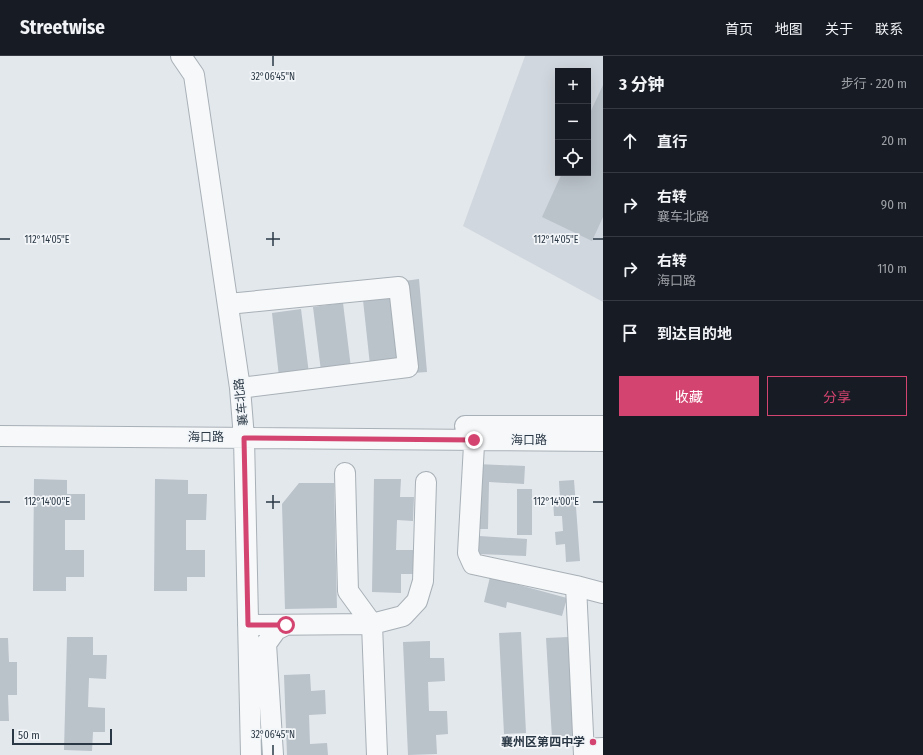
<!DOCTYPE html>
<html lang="zh">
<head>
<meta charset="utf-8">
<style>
  :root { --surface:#171b24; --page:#20242c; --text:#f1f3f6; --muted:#9ea1a6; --line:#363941; --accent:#d44470 }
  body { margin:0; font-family:"Fira Sans Condensed","Noto Sans SC",sans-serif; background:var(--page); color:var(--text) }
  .controls { position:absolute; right:12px; top:12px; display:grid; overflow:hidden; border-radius:0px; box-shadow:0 4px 16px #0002 }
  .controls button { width:36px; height:36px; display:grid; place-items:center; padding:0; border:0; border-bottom:1px solid var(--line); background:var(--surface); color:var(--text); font:20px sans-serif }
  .scale { position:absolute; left:12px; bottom:10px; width:100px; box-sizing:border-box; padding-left:4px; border:2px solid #2a3845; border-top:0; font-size:11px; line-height:14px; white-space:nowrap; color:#2a3845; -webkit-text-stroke:3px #f3f6f9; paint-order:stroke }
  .stop { position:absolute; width:12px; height:12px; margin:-9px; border:3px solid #d44470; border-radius:50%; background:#fff }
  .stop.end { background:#d44470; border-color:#fff; box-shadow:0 1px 4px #0008 }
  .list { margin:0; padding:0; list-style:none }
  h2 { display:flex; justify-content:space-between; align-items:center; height:52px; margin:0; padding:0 16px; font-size:17px }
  h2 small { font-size:13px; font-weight:400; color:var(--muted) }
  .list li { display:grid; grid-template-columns:26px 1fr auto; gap:12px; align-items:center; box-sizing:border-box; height:64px; padding:0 16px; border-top:1px solid var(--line) }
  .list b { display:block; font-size:15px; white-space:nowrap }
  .list p { margin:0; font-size:13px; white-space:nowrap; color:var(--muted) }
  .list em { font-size:13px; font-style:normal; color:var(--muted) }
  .actions { display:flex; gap:8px; padding:12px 16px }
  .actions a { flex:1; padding:9px 0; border:1px solid var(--accent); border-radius:0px; text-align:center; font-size:14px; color:var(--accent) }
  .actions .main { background:var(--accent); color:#fff }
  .icon { flex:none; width:22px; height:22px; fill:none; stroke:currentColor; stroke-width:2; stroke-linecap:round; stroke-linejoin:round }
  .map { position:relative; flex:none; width:603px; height:699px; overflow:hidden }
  header { display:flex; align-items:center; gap:24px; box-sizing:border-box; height:56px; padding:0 20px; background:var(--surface); border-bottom:1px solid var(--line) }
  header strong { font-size:19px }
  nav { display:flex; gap:22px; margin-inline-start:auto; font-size:14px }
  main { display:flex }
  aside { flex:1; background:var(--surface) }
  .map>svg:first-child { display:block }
</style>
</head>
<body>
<header>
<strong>Streetwise</strong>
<nav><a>首页</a><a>地图</a><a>关于</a><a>联系</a></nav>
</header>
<main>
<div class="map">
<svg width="603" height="699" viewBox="0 0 603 699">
  <rect width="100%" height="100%" fill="#e3e8ec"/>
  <!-- built -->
  <path fill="#d1d7de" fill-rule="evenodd" d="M525,0H603V246L463,170ZM558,15H588V117H558Z"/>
  <!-- building -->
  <path fill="#bac2ca" d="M603,29V161L592,185L542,161L562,117H588V61Z
    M419,223L427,316L412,317L404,225Z
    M392,241L400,305L370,309L363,244Z
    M343,247L351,312L321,315L313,251Z
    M301,253L309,318L279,321L272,257Z
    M477,408L525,410L524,428L489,426L488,473H473Z
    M34,423L67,424V438H85V464H65V494H84V521H66V535H33Z
    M155,423L188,424V438H207L206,464H186V494H205V521H187V535H154Z
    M374,423H401L400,441H414L413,465L397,464L396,494H413V518H401V537L372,536Z
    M574,424L580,505L566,506L565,488L556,489L555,476L563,475L562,460H554L553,444H560L559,425Z
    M299,427H334L337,552L285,553L282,448Z
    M517,433H532V479H517Z
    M479,480L527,483L526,500L478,498Z
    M490,521L567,542L562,560L507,546L506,552L484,546Z
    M521,576L526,677L504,678L499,577Z
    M67,581H93V599H107L106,623L89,622L88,651L105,652V676H93L92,695L64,694Z
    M569,581L574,681L552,682L546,582Z
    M0,582H8L9,606H17V639H8L9,665H0Z
    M430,585V602H444L445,625L428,626L429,655H447L448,678L436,679L437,698L408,699L403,586Z
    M310,618L311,635L325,634L326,658L309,659L310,688L327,687L328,699H287L284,619Z"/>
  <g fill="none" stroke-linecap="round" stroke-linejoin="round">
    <defs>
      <path id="minor" d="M181,0L194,19L240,332L244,382L251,699
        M228,248L399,231L408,311L240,332
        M465,370H603
        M475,371L468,497L473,508L576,530L584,699
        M0,380L603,385
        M345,417L348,535L372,568L377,699
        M576,530L603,537
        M248,569L372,568L403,560L417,545L423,525L426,426
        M584,693L603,692
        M273,699L266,588L276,574L286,569"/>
    </defs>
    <!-- minor casing -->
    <use href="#minor" stroke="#a8b0b7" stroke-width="22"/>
    <!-- minor -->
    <use href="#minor" stroke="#f6f8f9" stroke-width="20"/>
  </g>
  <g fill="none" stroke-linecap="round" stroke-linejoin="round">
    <!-- route -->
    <path stroke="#d44470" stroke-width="5" d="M286,569H248L244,382L474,384"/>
  </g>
  <!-- ticks -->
  <path fill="none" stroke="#2a3845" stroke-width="1.5" d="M273,0V10M273,176V190M0,183H10M266,183H280M593,183H603M273,439V453M0,446H10M266,446H280M593,446H603M273,689V699"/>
  <!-- markers -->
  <circle fill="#d44470" stroke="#f3f6f9" stroke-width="1.5" cx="593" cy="686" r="4"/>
  <g text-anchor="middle" stroke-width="3.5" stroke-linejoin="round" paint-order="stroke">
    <!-- street labels -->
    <g font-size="12" fill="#2a3845" stroke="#f3f6f9">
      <text transform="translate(241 346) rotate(-96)" y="4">襄车北路</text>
      <text x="206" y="385">海口路</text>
      <text x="529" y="388">海口路</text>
    </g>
    <!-- poi labels -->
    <g font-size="12" font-weight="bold" fill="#2a3845" stroke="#f3f6f9" text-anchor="end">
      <text x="585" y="690">襄州区第四中学</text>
    </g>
  </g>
  <g font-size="10" text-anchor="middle" fill="#2a3845" stroke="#f3f6f9" stroke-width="3.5" stroke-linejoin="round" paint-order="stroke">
    <text x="273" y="24">32°06'45"N</text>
    <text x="556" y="187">112°14'05"E</text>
    <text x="47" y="187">112°14'05"E</text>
    <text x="556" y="449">112°14'00"E</text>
    <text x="47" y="449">112°14'00"E</text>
    <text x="273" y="682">32°06'45"N</text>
  </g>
</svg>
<div class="controls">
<button>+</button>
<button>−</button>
<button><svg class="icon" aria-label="locate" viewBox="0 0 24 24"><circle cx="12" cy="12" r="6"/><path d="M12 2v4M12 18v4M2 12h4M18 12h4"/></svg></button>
</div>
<div class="scale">50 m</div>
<div class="stop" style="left:286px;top:569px"></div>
<div class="stop end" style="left:474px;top:384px"></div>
</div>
<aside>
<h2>3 分钟<small>步行 · 220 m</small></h2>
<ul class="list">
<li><svg class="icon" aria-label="ahead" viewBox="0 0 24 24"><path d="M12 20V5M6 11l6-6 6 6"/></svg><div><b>直行</b></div><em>20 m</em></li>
<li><svg class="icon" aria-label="right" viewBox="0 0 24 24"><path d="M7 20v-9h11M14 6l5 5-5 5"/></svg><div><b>右转</b><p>襄车北路</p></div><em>90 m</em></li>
<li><svg class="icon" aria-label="right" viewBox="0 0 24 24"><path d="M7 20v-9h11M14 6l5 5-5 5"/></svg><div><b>右转</b><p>海口路</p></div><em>110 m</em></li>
<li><svg class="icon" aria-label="arrive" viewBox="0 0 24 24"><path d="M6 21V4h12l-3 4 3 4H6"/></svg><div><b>到达目的地</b></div></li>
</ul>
<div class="actions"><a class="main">收藏</a><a>分享</a></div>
</aside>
</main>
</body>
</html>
